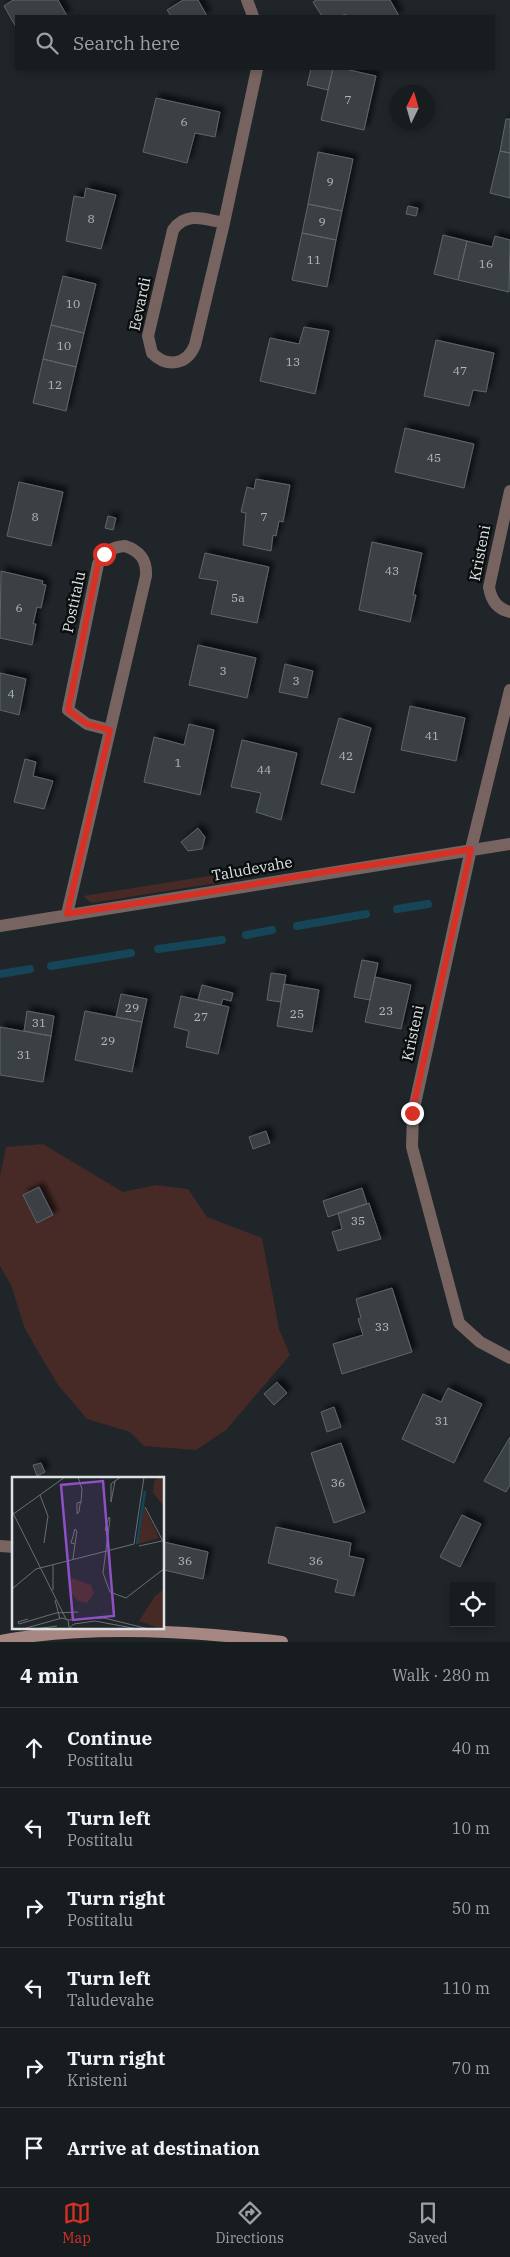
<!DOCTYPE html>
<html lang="en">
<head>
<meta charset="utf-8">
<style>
  :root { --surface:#171c1e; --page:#202527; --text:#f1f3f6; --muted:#9ea1a4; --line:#363a3c; --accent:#d93025 }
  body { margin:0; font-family:"IBM Plex Serif",serif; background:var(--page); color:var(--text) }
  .controls { position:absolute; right:15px; bottom:15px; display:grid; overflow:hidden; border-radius:0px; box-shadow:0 2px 8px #0003 }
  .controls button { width:45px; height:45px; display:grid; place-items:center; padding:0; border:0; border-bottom:1px solid var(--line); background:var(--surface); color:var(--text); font:25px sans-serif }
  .compass { position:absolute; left:390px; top:85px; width:45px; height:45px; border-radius:50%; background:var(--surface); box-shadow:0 2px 8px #0003; rotate:5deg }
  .stop { position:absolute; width:15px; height:15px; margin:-11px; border:4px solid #d93025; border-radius:50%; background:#fff }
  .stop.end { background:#d93025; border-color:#fff; box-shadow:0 1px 5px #0008 }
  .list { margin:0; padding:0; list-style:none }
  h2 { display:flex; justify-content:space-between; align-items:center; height:65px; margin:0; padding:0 20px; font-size:21px }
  h2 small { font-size:16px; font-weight:400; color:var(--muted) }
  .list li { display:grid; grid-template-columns:32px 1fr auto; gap:15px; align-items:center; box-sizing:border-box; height:80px; padding:0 20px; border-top:1px solid var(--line) }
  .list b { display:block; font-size:19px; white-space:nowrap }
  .list p { margin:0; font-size:16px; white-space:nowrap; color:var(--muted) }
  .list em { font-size:16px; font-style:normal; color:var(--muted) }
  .icon { flex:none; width:28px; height:28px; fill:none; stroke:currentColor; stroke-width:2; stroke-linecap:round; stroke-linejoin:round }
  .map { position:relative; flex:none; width:510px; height:1642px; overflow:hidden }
  .search { position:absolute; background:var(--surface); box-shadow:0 2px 8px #0003; left:15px; right:15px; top:15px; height:55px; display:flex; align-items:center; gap:12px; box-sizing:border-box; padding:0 18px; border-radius:0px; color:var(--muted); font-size:19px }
  .sheet { height:545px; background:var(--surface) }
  nav { display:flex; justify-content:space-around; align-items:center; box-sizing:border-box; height:70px; border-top:1px solid var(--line); background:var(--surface); font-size:14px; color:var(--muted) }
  nav a { display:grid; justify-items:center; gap:2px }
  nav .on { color:var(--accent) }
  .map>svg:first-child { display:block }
</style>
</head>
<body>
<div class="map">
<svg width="510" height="1642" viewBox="0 0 510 1642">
  <defs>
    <filter id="shadow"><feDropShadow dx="4.5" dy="-4.5" stdDeviation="2.5" flood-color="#0009"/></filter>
  </defs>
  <rect width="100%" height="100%" fill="#1f2528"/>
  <!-- green -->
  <path fill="#472a26" d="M246,870L235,880L91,903L83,896Z
    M43,1144L123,1192L156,1185L188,1189L207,1217L262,1238L279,1329L290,1355L226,1430L196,1450L144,1446L130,1432L87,1419L58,1385L25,1329L11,1285L0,1266V1176L6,1147Z"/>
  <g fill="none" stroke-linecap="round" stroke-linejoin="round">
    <!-- stream -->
    <path stroke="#164557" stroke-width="8" d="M397,909L428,904
      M297,926L366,914
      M246,935L272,930
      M158,949L222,940
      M51,966L131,953
      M0,974L30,969"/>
  </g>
  <!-- building -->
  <path fill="#3a4144" stroke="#5f6669" filter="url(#shadow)" d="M13,0H58L67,16H16V27L4,6Z
    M183,0H198L207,16H171L167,10Z
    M316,0H390L399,16H346L345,14L341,16H322L313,2Z
    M311,69H333L328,90L307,85Z
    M333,69H345L376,76L364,130L321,120Z
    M156,98L220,112L215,137L195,133L187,163L143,152Z
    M506,119H510V153L500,151Z
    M500,151L510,153V198L490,193Z
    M318,152L353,159L342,211L308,204Z
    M86,188L116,195L101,249L66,241L74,196L84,198Z
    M308,204L342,211L336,240L302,233Z
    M408,206L418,208L416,216L406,214Z
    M302,233L336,240L327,287L292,280Z
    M443,235L467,241L458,280L434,274Z
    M495,236L510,240L509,292L458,280L467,241L492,247Z
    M63,276L96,284L84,333L51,325Z
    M51,325L84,333L76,367L43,359Z
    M304,327L329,331L315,394L260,381L270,338L299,344Z
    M436,340L494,353L486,392L473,390L469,406L424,396Z
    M43,359L76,367L66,411L33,403Z
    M405,428L474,444L464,488L395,472Z
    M256,479L290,485L283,522L279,521L276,536L273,535L271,551L243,545L246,513L241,512L247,487L254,489Z
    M19,482L63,492L51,546L7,536Z
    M108,516L116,518L113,530L105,528Z
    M372,542L422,553L413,595H416L410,622L359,610Z
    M205,553L269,567L257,623L211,614L218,581L199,578Z
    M1,571L43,581L42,584L46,585L41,608L37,607L33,624H36L32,645L0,638Z
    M198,645L256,658L247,698L189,685Z
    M285,664L313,671L307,698L279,692Z
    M0,673L26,679L19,715L0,710Z
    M410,706L465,718L456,761L401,750Z
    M339,718L371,728L354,793L321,784Z
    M189,724L214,730L200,795L144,782L154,737L184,745Z
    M242,740L297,753L281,820L256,812L261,793L231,787Z
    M25,759L36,762L33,776L53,781L44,809L14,802Z
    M198,828L205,837L202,849L188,851L181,842Z
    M362,960L378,963L370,1000L354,997Z
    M271,973L286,975L281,1002L267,1000Z
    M375,977L411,985L401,1029L365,1022Z
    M284,984L319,990L312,1032L277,1026Z
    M202,985L233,993L231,1001L223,999L221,1005L198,1000Z
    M121,994L147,999L142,1022L116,1017Z
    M181,996L229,1007L218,1054L186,1047L189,1031L174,1027Z
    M27,1011L54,1016L51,1036L24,1031Z
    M85,1011L142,1022L132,1072L75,1060Z
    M0,1027L51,1036L43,1082L0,1075Z
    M266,1131L270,1143L253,1149L249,1137Z
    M39,1187L53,1215L37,1223L23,1195Z
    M362,1188L367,1204L328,1217L323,1201Z
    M369,1203L381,1239L338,1251L332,1232L342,1229L338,1213Z
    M392,1288L412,1352L342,1374L333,1344L363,1335L358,1319L361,1318L356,1299Z
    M277,1382L287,1393L274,1405L264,1394Z
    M448,1388L482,1404L454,1463L402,1439L423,1394L441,1402Z
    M334,1407L341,1427L327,1432L321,1412Z
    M510,1437V1485L506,1492L484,1481Z
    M341,1443L365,1512L334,1523L311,1453Z
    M41,1463L45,1472L37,1476L33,1465Z
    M462,1515L481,1524L460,1567L440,1557Z
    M276,1527L351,1543L349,1556L364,1559L354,1596L335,1592L338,1580L268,1563Z
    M164,1542L208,1552L203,1579L164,1570Z"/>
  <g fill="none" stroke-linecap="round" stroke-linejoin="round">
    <!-- street -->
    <path stroke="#776460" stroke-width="12" d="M247,0L253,16
      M224,223C205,219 186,211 173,230L148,336L152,353C167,368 187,365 195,345L224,223L257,69
      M510,491L489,587C491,600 497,609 510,612
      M510,690L471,849L413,1113L412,1147L459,1323L480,1342L510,1358
      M67,914L146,576C147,560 140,551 125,546C112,547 103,552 98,564L68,710L87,724L110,730
      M0,926L510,844
      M0,1546L14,1547"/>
    <!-- secondary -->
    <path stroke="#a78782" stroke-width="12" d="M0,1641C87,1625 194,1631 282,1642"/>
  </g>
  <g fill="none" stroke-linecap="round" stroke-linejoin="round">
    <!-- route -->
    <path stroke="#d93025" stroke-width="6" d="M104,554L98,564L68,710L87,724L110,730L67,914C138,903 208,893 278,880C342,868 407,861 471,849L412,1113"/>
  </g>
  <g text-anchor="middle" stroke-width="5" stroke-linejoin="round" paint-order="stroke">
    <!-- number labels -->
    <g font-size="12" fill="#b5babc">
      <text x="348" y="104">7</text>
      <text x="184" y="126">6</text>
      <text x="330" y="186">9</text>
      <text x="91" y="223">8</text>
      <text x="322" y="226">9</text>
      <text x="314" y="264">11</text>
      <text x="486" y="268">16</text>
      <text x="73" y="308">10</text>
      <text x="64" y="350">10</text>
      <text x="293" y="366">13</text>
      <text x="460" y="375">47</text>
      <text x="55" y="389">12</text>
      <text x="434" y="462">45</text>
      <text x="35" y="521">8</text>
      <text x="264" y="521">7</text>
      <text x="392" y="575">43</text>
      <text x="238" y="602">5a</text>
      <text x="19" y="612">6</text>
      <text x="223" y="675">3</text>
      <text x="296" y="685">3</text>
      <text x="11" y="698">4</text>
      <text x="432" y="740">41</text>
      <text x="346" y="760">42</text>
      <text x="178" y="767">1</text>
      <text x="264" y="774">44</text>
      <text x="132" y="1012">29</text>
      <text x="386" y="1015">23</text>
      <text x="297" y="1018">25</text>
      <text x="201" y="1021">27</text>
      <text x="39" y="1027">31</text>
      <text x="108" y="1045">29</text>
      <text x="24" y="1059">31</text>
      <text x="358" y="1225">35</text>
      <text x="382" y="1331">33</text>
      <text x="442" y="1425">31</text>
      <text x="338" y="1487">36</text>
      <text x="185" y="1565">36</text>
      <text x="316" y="1565">36</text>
    </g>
    <!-- street labels -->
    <g font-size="15" fill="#dee2e4" stroke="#0b0e0f">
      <text transform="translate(140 304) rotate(-78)" y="5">Eevardi</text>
      <text transform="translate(480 553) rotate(-79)" y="5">Kristeni</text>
      <text transform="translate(74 602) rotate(-78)" y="5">Postitalu</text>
      <text transform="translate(252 869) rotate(-10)" y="5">Taludevahe</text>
      <text transform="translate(413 1033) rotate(-78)" y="5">Kristeni</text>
    </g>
  </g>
  <!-- overview -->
  <g transform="translate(12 1477)">
    <rect width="152" height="152" fill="#1f2528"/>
    <path d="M148,0H152V30L141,15L142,4ZM132,30L147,61L126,67ZM60,101L79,108L82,117L75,126L66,124L60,117L57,108ZM152,112V152H149L127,144L143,119Z" fill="#472a26"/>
    <path fill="none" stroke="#164557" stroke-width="2.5" d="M125,67L133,14"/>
    <path fill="none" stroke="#6b7173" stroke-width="1" d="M66,0L70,12L69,25L68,27L67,35L65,37V26L69,25M103,4L99,25V7L100,6L109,0M28,18L36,39L32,66M133,30L153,68M0,34L54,142M0,38L53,0M96,55L93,53L97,40L98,42L91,96L98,115L114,121L153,91M127,69L150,64M61,82L63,67L65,54L63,52L59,66L63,67M0,112L24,92L122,67L132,0M41,113V88M43,123L48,142M16,142L6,145L7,147L44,136L66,135M56,143L92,141L141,153M7,153L50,141L56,143L57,150M16,153L45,149M55,153L62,147L83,144L131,153"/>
    <path fill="#8f50c6" fill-opacity="0.15" stroke="#8f50c6" stroke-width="2.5" d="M91,4L102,139L61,143L49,8Z"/>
    <rect width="152" height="152" fill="none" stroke="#dee2e4" stroke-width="2.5"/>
  </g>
</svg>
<div class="controls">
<button><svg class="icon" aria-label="locate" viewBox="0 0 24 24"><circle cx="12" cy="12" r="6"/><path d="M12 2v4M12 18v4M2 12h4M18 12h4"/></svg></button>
</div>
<svg class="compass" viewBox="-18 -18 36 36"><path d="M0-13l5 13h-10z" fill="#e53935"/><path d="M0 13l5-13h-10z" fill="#9ea1a4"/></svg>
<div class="stop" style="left:104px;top:554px"></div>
<div class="stop end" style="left:412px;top:1113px"></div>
<div class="search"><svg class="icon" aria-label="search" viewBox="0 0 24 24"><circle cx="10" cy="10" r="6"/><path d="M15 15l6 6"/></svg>Search here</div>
</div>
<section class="sheet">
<h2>4 min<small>Walk · 280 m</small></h2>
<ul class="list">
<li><svg class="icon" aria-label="ahead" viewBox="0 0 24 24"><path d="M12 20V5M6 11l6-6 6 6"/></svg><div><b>Continue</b><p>Postitalu</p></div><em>40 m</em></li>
<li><svg class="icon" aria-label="left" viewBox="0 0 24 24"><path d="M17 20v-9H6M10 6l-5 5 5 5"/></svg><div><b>Turn left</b><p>Postitalu</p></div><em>10 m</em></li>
<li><svg class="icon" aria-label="right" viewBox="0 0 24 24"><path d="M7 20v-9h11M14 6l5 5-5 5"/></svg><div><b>Turn right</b><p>Postitalu</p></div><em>50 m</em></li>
<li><svg class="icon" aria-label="left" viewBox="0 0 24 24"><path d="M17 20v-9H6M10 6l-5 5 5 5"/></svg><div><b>Turn left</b><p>Taludevahe</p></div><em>110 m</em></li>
<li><svg class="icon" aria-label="right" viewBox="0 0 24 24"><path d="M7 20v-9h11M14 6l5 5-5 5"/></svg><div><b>Turn right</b><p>Kristeni</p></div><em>70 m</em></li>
<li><svg class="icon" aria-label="arrive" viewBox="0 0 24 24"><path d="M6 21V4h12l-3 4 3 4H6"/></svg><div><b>Arrive at destination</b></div></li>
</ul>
</section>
<nav>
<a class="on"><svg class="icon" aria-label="map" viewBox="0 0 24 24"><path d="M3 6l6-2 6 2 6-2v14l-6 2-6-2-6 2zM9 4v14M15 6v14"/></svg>Map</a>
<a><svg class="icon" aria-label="directions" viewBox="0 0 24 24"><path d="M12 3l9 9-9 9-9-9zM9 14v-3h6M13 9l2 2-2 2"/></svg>Directions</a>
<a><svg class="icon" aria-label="saved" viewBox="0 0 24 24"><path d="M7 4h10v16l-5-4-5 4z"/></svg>Saved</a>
</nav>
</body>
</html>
